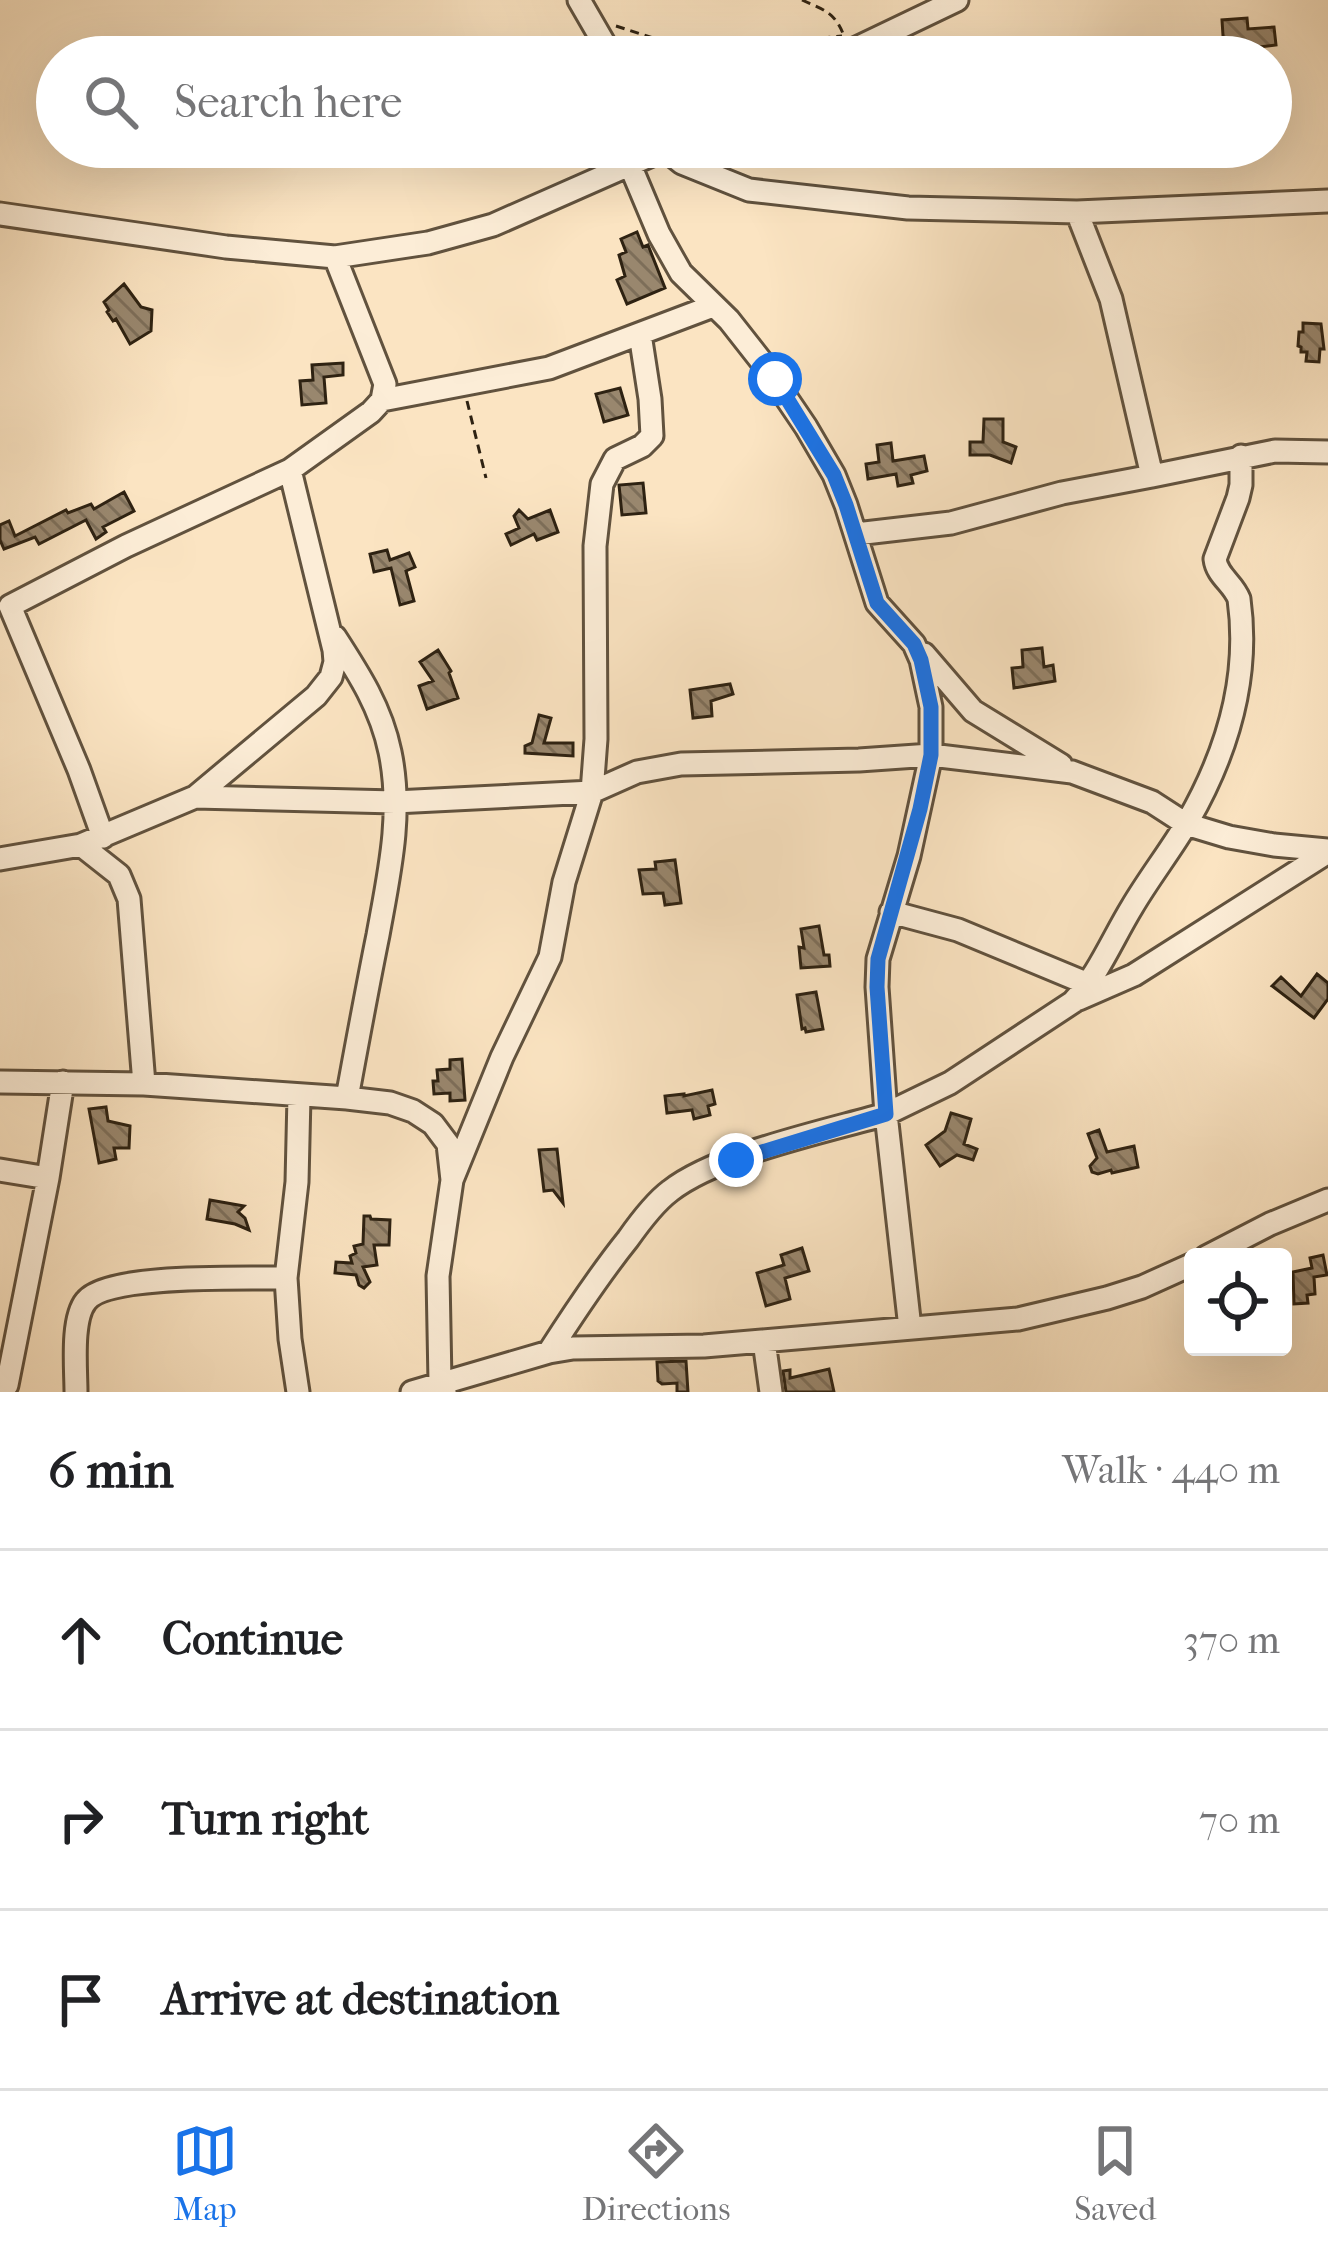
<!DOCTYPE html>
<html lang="en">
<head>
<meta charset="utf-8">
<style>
  :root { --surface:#fff; --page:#f2f2f2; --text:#202124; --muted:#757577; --line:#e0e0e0; --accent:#1a73e8 }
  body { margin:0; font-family:"IM FELL French Canon",serif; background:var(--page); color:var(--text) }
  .controls { position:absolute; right:36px; bottom:36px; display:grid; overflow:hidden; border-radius:12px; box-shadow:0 12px 48px #0002 }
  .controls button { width:108px; height:108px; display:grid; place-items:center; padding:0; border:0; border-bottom:3px solid var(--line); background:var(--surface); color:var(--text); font:60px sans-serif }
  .stop { position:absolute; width:36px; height:36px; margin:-27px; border:9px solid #1a73e8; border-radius:50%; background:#fff }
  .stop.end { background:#1a73e8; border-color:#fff; box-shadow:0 3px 12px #0008 }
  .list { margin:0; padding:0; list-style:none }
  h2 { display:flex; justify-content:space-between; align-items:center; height:156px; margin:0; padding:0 48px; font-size:51px }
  h2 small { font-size:39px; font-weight:400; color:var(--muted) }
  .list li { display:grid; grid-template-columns:78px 1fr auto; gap:36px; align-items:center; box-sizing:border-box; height:180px; padding:0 48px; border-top:3px solid var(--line) }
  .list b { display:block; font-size:45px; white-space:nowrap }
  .list em { font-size:39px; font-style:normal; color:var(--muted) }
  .icon { flex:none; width:66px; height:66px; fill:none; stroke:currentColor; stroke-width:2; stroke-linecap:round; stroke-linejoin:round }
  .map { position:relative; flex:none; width:1328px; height:1392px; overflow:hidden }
  .search { position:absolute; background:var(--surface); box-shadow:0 12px 48px #0002; left:36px; right:36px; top:36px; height:132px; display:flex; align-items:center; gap:30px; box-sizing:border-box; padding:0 42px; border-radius:66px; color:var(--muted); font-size:45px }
  .sheet { height:696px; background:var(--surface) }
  nav { display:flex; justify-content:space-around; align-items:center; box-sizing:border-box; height:168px; border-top:3px solid var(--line); background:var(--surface); font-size:33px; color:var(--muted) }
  nav a { display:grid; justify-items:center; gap:6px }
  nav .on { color:var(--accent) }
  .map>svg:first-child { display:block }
</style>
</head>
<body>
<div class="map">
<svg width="1328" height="1392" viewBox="0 0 1328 1392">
  <defs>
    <pattern id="building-back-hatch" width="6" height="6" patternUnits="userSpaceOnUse" patternTransform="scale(3)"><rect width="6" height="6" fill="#99876e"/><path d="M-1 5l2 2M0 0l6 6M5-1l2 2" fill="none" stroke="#7d6e59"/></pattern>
  </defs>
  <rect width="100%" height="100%" fill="#fbe4c2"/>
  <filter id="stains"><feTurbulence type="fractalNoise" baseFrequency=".00167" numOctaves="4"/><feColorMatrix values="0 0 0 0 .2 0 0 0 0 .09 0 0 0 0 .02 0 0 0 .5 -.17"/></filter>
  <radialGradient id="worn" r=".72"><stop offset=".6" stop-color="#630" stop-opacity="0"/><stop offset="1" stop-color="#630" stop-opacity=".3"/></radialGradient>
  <!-- building -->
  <path fill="url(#building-back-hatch)" stroke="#2e2212" stroke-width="3" d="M1247,18L1248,29L1274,27L1276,45L1224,51L1222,20Z
    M637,232L643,247L648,245L665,288L627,304L617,280L625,276L619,255L626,252L621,239Z
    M124,284L141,307L152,310L151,331L130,344L116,319L113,321L107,312L109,310L104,302Z
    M1303,323L1321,324L1324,349H1320L1319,362L1306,361L1307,352H1301V347L1298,346L1299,332H1303Z
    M343,363V375L324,377L326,403L302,405L300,381L313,380L312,365Z
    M620,388L628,415L604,422L596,394Z
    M984,419H1003V442L1016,447L1011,463L990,455H970V442H983Z
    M891,443L893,461L924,456L927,471L911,475L913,483L898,486L896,474L868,479L866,464L879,462L877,445Z
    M643,483L646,513L622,515L619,485Z
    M124,492L134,511L103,527L106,532L96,539L86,520L39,544L35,537L4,549L0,540V525L9,521L15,536L66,510L68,513L91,504L94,509Z
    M519,510L528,519L550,510L558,532L537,540L534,534L511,545L506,534L519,528L514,516Z
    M387,550L390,560L409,553L415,567L406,571L414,601L400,605L391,568L374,572L370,554Z
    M1042,648L1044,667L1053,665L1055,681L1014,688L1012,668L1023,667L1022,650Z
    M438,650L451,671L449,673L458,698L427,709L419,686L433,681L420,662Z
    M730,684L733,694L711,701L712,716L693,718L690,690Z
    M539,715L551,718L544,743H573V756L525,753V746L532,743Z
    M675,860L681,903L665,905L663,893L643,894L639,870L656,869L655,862Z
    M819,926L824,955H829L830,966L801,968L799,947L804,948L801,929Z
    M1317,974L1328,983V999L1314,1018L1272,986L1281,977L1301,996Z
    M816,992L823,1029L806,1032L805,1028L802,1029L797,995Z
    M462,1059L465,1100L450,1101V1093L434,1094L433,1081H438L437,1070L450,1069V1060Z
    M712,1090L715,1104L708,1106L710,1115L694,1119L692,1110L667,1113L665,1096L684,1094V1096Z
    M106,1107L108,1121L130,1126L129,1148H114L116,1159L99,1163L89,1109Z
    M951,1113L971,1119L964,1144L977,1149L973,1160L957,1155L940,1166L926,1145L945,1131Z
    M1099,1130L1107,1152L1134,1146L1138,1167L1112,1173L1111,1170L1098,1174L1092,1172L1090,1166L1097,1158L1088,1134Z
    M557,1149L563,1203L553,1190L544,1191L539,1150Z
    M210,1200L244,1206L238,1212L245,1218L249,1230L235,1224L207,1219Z
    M364,1216H370L371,1219L390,1220L389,1245H374L377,1265L363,1267L370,1282L364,1288L359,1285L356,1275L335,1273L336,1262L352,1263L350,1256L356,1253L354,1246L363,1244Z
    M802,1248L809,1271L785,1278L790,1299L766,1306L757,1273L784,1265L781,1255Z
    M1323,1255L1327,1275L1314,1277L1315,1294L1307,1295L1308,1303L1294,1304L1293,1272L1312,1268L1310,1258Z
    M686,1361L688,1392H677V1383L662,1384L658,1381L657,1362Z
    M829,1369L834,1392H786L783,1371L790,1370V1378Z"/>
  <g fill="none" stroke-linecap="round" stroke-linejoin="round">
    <defs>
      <path id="minor" d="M579,0L612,57
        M838,57L957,0
        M662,147L682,163L749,190L908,208L1077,212L1328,201
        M630,165L659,234L681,273L729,320L762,362L806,427L834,475L846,505L877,603L914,644L921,660L931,707V755L1072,772L1152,802L1186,824L1229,837L1274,845L1328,850
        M1077,212L1111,299L1152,476L1275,451L1328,452
        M0,214L226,247L335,257L428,243L493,225L670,147
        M382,400L549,368L713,306
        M856,534L951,523L1062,493L1152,476
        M335,637C359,674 381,708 390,752C403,814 389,874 378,935C367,989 357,1044 347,1098
        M924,654L973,711L1061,765
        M195,797L395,802L592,792L637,772L681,764L859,760L931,755L909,856L878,959L877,987L886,1114C827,1131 717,1154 670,1191C654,1203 640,1222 628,1239C599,1275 574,1313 549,1352
        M103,837L79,770L10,606L126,546L290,470
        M81,845L119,875L129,899L144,1084
        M0,859L81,845L195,797L316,696L331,677L335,662L334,650L290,470L371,412L382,400L385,384L335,257
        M891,912L958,930L1088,984
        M1079,999L1134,975L1328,852
        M0,1082L144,1084L347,1098L390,1103L413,1111L433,1124L448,1144L452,1180L438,1276L440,1382L445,1391
        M0,1170L48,1178
        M452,1180L502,1057L550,957L564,882L592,792L596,739L595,546L602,484L615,459L642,446L652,436L650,399L640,334
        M1206,1257L1270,1224L1328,1200
        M910,1328L886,1114L950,1083L1073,1002C1098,975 1113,938 1132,907C1149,878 1171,850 1188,821C1227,753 1250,678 1239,599C1233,583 1217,576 1215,559L1238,498L1241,485V456
        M764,1341L771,1392
        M0,1384L7,1385L48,1178L63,1082
        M76,1392C76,1369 71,1319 86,1301C108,1273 248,1279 286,1278
        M298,1392L290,1339L286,1278L297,1182L299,1096
        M412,1392L549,1352L573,1348L704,1346L1018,1319L1107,1298L1142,1287L1193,1264"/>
    </defs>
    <!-- minor casing -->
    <use href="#minor" stroke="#61523e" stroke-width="27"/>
    <!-- path -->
    <path stroke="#2e2212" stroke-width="3" stroke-dasharray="9 6" stroke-linecap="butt" d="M802,0C824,10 835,12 844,36
      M616,26L693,51L842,36
      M666,57L691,52
      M467,401L486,478"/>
    <!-- minor -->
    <use href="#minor" stroke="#fcedd7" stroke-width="21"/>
  </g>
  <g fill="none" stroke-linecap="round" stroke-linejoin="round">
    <!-- route -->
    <path stroke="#1a73e8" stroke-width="15" d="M736,1160L886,1114L877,987L878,959L920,809L931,755V707L921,660L914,644L877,603L846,505L834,475L775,379"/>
  </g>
  <rect width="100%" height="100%" filter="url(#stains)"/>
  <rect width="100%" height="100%" fill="url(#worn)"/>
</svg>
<div class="controls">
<button><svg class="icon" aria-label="locate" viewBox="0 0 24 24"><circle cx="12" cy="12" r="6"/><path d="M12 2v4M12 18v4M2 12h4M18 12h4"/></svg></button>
</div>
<div class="stop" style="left:775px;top:379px"></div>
<div class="stop end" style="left:736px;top:1160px"></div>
<div class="search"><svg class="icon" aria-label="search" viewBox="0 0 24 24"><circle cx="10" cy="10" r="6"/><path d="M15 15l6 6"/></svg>Search here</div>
</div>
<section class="sheet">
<h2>6 min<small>Walk · 440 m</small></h2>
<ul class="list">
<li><svg class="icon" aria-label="ahead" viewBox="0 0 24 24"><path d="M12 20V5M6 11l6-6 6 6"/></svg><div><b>Continue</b></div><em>370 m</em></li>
<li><svg class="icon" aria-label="right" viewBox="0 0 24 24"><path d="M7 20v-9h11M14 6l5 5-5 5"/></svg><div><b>Turn right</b></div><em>70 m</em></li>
<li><svg class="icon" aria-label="arrive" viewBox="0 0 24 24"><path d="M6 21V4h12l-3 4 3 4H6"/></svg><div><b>Arrive at destination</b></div></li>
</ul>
</section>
<nav>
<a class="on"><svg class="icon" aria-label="map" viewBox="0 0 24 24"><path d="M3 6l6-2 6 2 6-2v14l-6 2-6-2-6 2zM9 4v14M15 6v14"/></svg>Map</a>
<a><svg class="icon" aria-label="directions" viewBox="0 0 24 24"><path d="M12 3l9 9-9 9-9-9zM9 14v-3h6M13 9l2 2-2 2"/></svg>Directions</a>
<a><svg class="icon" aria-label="saved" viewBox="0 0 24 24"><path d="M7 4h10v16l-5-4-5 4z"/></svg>Saved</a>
</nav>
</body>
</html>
